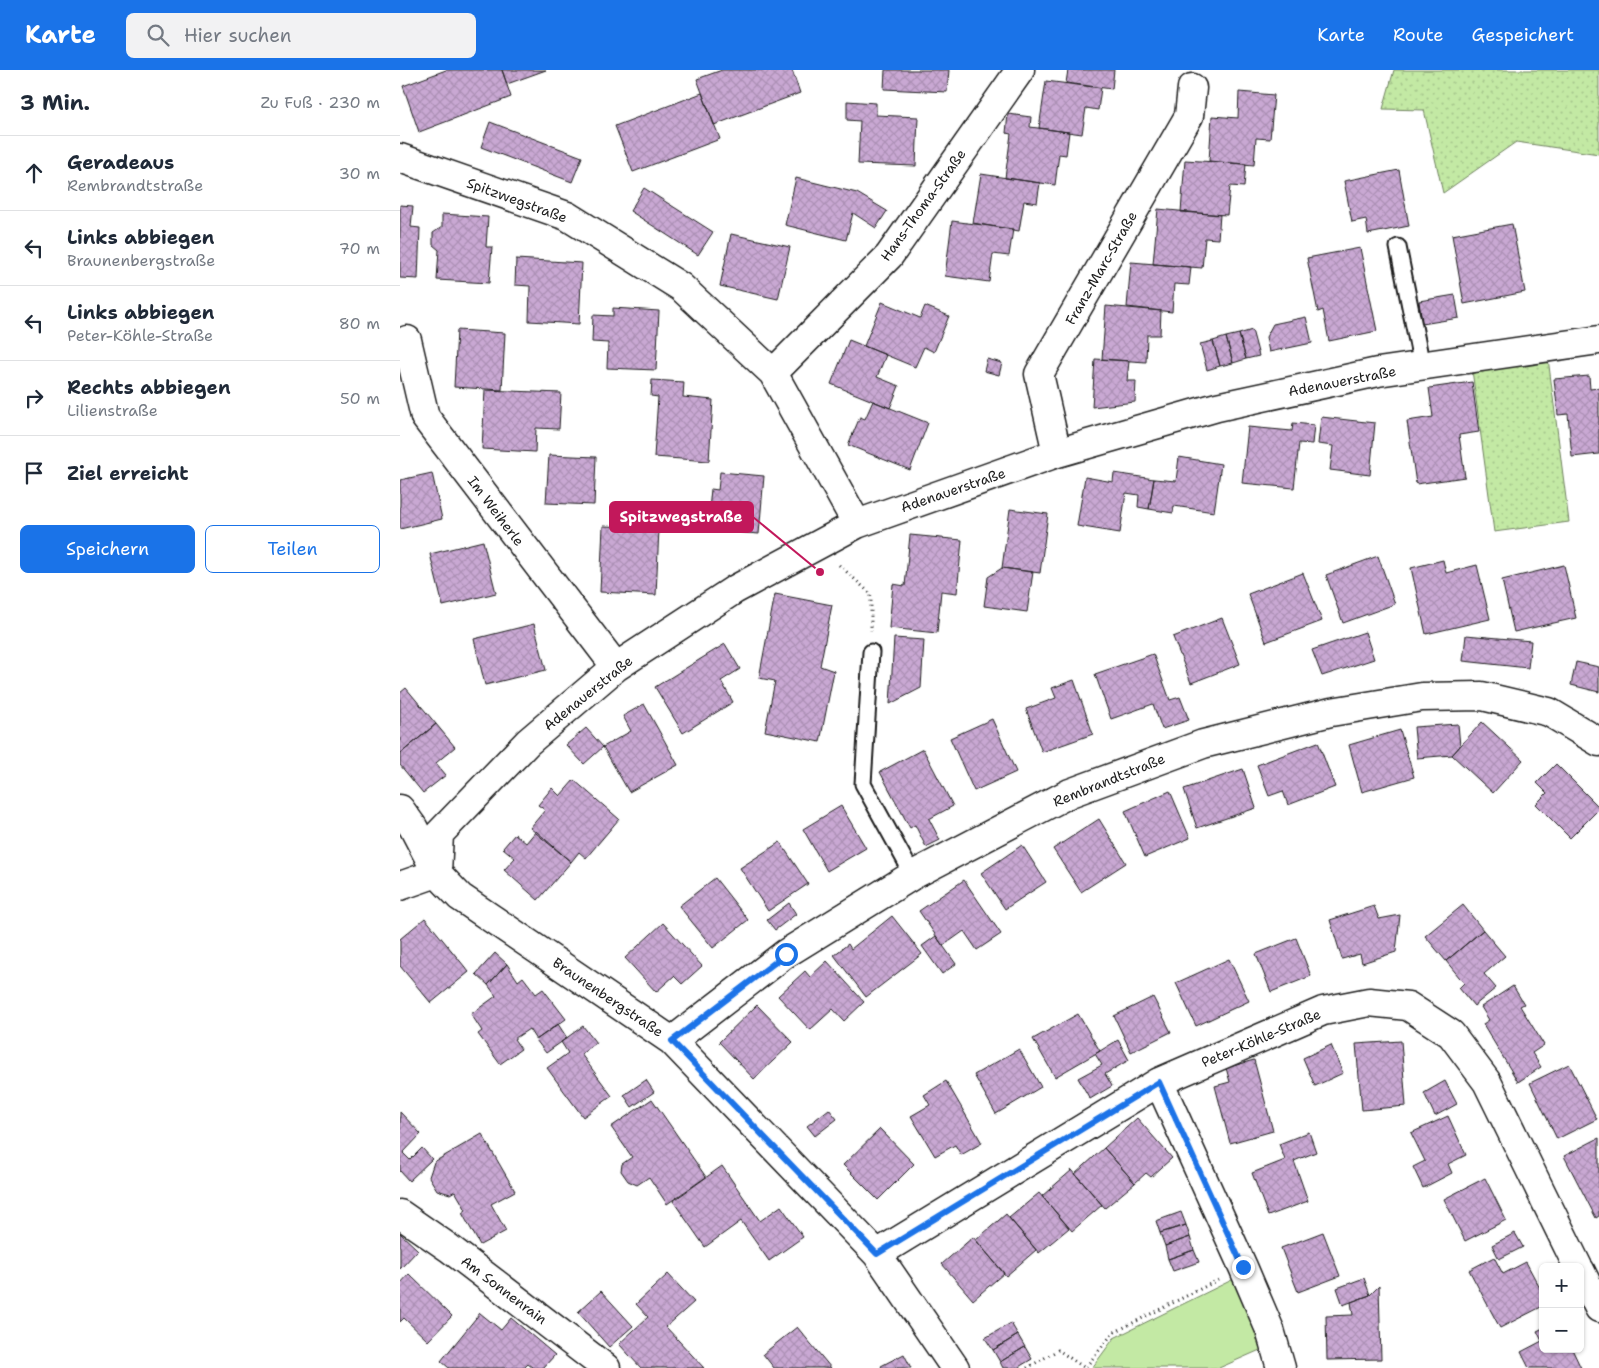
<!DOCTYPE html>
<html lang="de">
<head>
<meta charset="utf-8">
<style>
  :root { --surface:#fff; --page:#f2f2f3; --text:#1f2937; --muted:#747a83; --line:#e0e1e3; --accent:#1a73e8 }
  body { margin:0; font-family:"Shantell Sans",sans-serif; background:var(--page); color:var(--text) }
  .controls { position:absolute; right:15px; bottom:15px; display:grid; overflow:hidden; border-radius:8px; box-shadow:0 1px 4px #0004 }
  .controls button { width:45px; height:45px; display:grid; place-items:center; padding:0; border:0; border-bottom:1px solid var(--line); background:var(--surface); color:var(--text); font:25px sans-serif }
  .stop { position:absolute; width:15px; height:15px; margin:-11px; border:4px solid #1a73e8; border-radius:50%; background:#fff }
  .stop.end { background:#1a73e8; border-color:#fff; box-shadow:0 1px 5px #0008 }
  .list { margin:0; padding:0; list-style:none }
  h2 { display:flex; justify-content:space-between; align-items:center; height:65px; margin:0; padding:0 20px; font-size:21px }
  h2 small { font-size:16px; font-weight:400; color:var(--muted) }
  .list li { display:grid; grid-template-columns:32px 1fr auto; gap:15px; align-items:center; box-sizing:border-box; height:75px; padding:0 20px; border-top:1px solid var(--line) }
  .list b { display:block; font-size:19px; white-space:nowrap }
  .list p { margin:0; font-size:16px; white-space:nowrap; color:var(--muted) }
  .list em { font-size:16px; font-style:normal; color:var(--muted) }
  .actions { display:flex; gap:10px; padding:15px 20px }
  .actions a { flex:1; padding:11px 0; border:1px solid var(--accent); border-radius:8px; text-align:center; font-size:18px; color:var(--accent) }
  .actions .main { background:var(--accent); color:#fff }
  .icon { flex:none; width:28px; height:28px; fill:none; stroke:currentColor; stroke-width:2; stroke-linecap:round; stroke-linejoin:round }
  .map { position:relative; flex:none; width:1199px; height:1298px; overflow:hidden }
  header { display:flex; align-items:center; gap:30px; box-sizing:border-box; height:70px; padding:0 25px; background:var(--accent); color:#fff }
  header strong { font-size:24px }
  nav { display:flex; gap:28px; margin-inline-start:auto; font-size:18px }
  .search { width:350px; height:45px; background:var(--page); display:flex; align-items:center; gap:12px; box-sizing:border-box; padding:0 18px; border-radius:8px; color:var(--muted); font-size:19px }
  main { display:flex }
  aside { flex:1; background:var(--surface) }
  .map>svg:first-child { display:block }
</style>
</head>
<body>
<header>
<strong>Karte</strong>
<div class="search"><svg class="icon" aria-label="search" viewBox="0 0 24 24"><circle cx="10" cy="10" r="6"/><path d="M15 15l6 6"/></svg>Hier suchen</div>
<nav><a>Karte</a><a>Route</a><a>Gespeichert</a></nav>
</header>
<main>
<aside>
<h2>3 Min.<small>Zu Fuß · 230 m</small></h2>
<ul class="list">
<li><svg class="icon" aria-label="ahead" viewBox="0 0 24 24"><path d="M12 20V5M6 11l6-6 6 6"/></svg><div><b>Geradeaus</b><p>Rembrandtstraße</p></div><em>30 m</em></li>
<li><svg class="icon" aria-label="left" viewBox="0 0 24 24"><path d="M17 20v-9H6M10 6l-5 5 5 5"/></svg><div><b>Links abbiegen</b><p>Braunenbergstraße</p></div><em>70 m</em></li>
<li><svg class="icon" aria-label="left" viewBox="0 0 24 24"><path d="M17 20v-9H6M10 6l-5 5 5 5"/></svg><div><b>Links abbiegen</b><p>Peter-Köhle-Straße</p></div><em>80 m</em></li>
<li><svg class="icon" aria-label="right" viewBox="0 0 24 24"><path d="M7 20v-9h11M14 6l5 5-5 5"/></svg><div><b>Rechts abbiegen</b><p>Lilienstraße</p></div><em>50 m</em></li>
<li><svg class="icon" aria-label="arrive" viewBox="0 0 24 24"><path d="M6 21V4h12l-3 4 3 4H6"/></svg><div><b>Ziel erreicht</b></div></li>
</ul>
<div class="actions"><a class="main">Speichern</a><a>Teilen</a></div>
</aside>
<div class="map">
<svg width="1199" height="1298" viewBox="0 0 1199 1298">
  <defs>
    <pattern id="grass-dots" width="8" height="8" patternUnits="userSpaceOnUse" patternTransform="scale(1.25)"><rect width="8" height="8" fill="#c3e9a4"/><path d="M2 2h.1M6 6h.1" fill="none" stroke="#a7c78d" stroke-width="1.8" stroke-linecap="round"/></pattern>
    <pattern id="building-cross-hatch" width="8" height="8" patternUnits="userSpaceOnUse" patternTransform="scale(1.25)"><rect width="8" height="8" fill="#c9a8d3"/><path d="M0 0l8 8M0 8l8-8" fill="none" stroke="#ac90b5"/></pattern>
  </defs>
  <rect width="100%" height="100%" fill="#fff"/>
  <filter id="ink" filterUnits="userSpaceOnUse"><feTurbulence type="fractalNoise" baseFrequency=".02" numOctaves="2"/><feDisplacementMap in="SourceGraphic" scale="10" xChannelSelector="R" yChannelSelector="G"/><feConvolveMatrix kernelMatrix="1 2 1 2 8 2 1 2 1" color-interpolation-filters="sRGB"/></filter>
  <g filter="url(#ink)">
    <!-- grass -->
    <path fill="url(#grass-dots)" stroke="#708260" d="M994,0H1199V84L1116,72L1043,123L1024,40L983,39Z
      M1148,288L1169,452L1094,462L1072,300Z"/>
    <!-- park -->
    <path fill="#c3e9a4" stroke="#708260" d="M840,1206L867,1277L819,1298H692L714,1268Z"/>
    <!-- building -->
    <path fill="url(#building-cross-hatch)" stroke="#1c1c1c" d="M46,0H102L111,27L19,62L3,16Z
      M102,0H146L107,14Z
      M322,0H392L400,23L314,55L297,9Z
      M485,0H549L547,22L484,19Z
      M668,0H714L712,19L666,13Z
      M646,11L701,18L698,40L686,38L682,64L639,58Z
      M839,22L874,25L870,69L856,68L854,95L809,91L812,46L838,48Z
      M302,23L320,69L233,102L215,56Z
      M447,31L476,33V45L518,47L516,96L458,94L460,51L447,50Z
      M608,44L631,47L630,57L669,62L666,85L659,84L655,115L605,108L611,64L606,63Z
      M90,52L182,87L172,112L81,77Z
      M785,90L846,94L844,117L830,116L827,145L781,142Z
      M999,100L1009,156L968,164L966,149L952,152L944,111Z
      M581,104L640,113L637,133L624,131L619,161L573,153Z
      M396,108L457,123L487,141L476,158L453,143L446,170L385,155Z
      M244,118L313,162L298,185L230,141Z
      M0,135L13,136L11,157L20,158L18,209L0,208Z
      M758,139L820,145L818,169L805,168L802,198L753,194Z
      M42,144L88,147L86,177H92L89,213L37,210L39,180L33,175V163L42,157Z
      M552,151L613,159L609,186L593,184L589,212L545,206Z
      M1112,154L1125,222L1064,234L1052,165Z
      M331,164L390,177L378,229L320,216Z
      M960,178L977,261L929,271L923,240L918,242L907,188Z
      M116,189L182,193L179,254L129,251L130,216L115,215Z
      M731,192L791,197L789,215L774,214L772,242L727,237Z
      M1055,225L1059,248L1022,254L1019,231Z
      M482,232L520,248L525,236L549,246L534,282L524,277L515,297L464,276Z
      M706,236L761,241L760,265H747L746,292L702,289Z
      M213,238L259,241L256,300L207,298L208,273L192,272L193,245L213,246Z
      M906,247L912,273L869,282L866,267L873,254Z
      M57,260L105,263L102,320L54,317Z
      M852,260L859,286L846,289L839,264Z
      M839,264L846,289L833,293L826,267Z
      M826,267L833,293L820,296L813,271Z
      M449,270L486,285L477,307L499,316L490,338L431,314Z
      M813,271L820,296L807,300L800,274Z
      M587,289L602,293L599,305L584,301Z
      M695,289L729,291L727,311H736L735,332L692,337Z
      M1189,306L1190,319L1199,318V384L1172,387L1168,344L1158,345L1154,309Z
      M252,310L284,312L283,327L313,330L309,391L254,387L258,327L251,326Z
      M1072,312L1079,362L1059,365L1065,407L1016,414L1007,351L1033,347L1029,318Z
      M85,320L161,323L159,359L136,358L135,382L82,379Z
      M473,331L528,353L510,400L448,375L460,347L465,349Z
      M921,347L975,353L970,405L930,400L933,376L918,374Z
      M893,353L914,355L912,374L899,373L894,418L842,413L848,357L892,361Z
      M149,385L196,387L194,435L146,433Z
      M779,387L821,394L814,442L774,436L773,443L749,439L754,409L776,411Z
      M320,402L364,406L359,464L307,460L311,419L318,420Z
      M32,403L42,449L0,459V410Z
      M714,403L754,409L749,439L738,437L739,425L726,423L720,463L677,456L685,407L713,412Z
      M610,439L648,444L640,503L602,498Z
      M203,456L259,458L256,525L200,522Z
      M510,465L562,470L557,523L541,521L537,563L489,558L493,514L505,516Z
      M83,471L96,523L43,536L30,484Z
      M978,486L995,534L943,553L926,505Z
      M1043,490L1046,503L1077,495L1090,549L1026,564L1011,498Z
      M1164,495L1176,548L1114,562L1102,510Z
      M602,498L633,502L627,542L584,536L588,507Z
      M903,503L922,551L866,572L848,524Z
      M375,524L432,535L420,596L434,601L420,672L365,661L375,611L359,608Z
      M822,548L840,594L791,613L773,567Z
      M134,554L146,600L85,615L74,569Z
      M965,562L974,589L922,606L912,580Z
      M1066,565L1131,571L1128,598L1063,591Z
      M494,568L524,570L521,618L490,634Z
      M325,574L340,599L321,611L333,632L283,663L255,617Z
      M753,584L770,630L780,627L789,650L762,659L753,634L711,649L695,604Z
      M1176,592L1199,597V622L1171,615Z
      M674,610L693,664L642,682L626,639L656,628L652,618Z
      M6,618L36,654L0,684V623Z
      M244,634L278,695L229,722L203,677L231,661L223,646Z
      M592,649L616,702L574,721L550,668Z
      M1082,652L1123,690L1093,723L1052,685Z
      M36,654L55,677L36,693L46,705L23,723L0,695V684Z
      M1058,654L1060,676L1052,685L1017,688L1014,657Z
      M186,658L203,677L184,694L166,675Z
      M1000,660L1014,707L962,722L949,675Z
      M918,672L935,717L888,735L883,721L869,726L857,695Z
      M523,679L553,736L529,749L540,770L526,777L515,755L510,758L480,702Z
      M1156,694L1199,737V739L1170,768L1136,734L1147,723L1137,713Z
      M843,699L856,738L797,758L784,719Z
      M174,710L219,749L186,788L179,782L171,792L130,758L145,740L138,735L152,718L160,726Z
      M770,721L790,768L745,787L725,741Z
      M441,736L466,778L427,801L403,759Z
      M699,749L726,793L681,822L653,779Z
      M136,761L171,792L138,830L104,800L115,788L103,778L115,764L126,773Z
      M380,772L408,814L368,841L340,798Z
      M622,775L646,812L605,839L581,803Z
      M315,808L348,850L313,878L279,836Z
      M564,810L601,864L577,880L564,861L543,876L519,841Z
      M389,833L396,844L375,860L367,850Z
      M1063,835L1083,860L1046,891L1025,866Z
      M974,836L979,849L1000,845L996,882L962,893L960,884L942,889L930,850Z
      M492,846L522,884L466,927L434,885L448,874L451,879Z
      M25,848L69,902L31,933L0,896V869Z
      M263,853L302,896L282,914L274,906L256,922L225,888Z
      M1083,860L1105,886L1084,904L1096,918L1074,936L1059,918L1064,913L1046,891Z
      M536,866L556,894L542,904L522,876Z
      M896,868L911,906L871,922L856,884Z
      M95,883L107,894L88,915L76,904Z
      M829,889L849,931L796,956L776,913Z
      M427,891L464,932L444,951L433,939L410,960L378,926L405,901L410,907Z
      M107,894L118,911L123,907L136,924L143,919L166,949L136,970L129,959L114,969L121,979L100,994L78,964L82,961L71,944L96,926L88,915Z
      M1113,916L1124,934L1120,936L1144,975L1132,983L1141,997L1118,1012L1083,954L1089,950L1081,937Z
      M753,927L771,962L731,982L714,946Z
      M357,935L393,972L354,1009L319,972Z
      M678,944L700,981L655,1007L633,969Z
      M158,954L167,968L146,983L136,970Z
      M183,956L196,973L181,984L212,1026L183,1047L147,998L168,983L161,972Z
      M718,970L729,990L705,1004L712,1016L690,1029L678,1008L702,995L695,984Z
      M1001,971L1006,1036L962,1040L956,974Z
      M931,975L943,1003L915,1016L903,988Z
      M619,979L641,1017L596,1044L574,1005Z
      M854,990L873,1061L830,1073L815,1016L830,1012L826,998Z
      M1169,994L1197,1049L1157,1069L1130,1013Z
      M246,1010L254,1022L232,1037L224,1025Z
      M546,1011L582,1073L561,1085L555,1075L535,1086L511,1046L530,1035L524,1025Z
      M1045,1011L1057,1034L1035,1046L1024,1023Z
      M252,1029L306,1107L267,1134L249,1107L237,1115L228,1111L221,1101L222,1094L232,1087L211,1057Z
      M429,1039L437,1049L415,1066L407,1056Z
      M0,1042L21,1064L3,1083L10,1090L22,1078L32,1089L9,1111L0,1101Z
      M1048,1046L1066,1085L1048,1094L1052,1103L1023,1118L1013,1097L1025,1091L1011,1063Z
      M737,1048L772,1088L751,1107L746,1103L735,1113L704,1078Z
      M480,1059L514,1094L478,1130L443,1095Z
      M909,1062L916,1082L894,1091L908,1131L868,1146L852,1103L885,1090L879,1074Z
      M82,1064L115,1121L91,1134L106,1161L80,1175L62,1143L66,1140L55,1121L50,1124L37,1120L29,1107L34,1092Z
      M1199,1068V1146L1196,1148L1164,1086Z
      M704,1078L735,1113L705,1138L675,1104Z
      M322,1096L360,1151L381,1136L403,1167L369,1191L341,1151L305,1177L273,1131Z
      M672,1100L702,1135L672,1161L642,1126Z
      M1085,1108L1106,1150L1065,1171L1044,1129Z
      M639,1123L669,1158L639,1183L609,1148Z
      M781,1142L786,1155L760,1163L756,1151Z
      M606,1144L636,1180L606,1206L576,1170Z
      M786,1155L790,1167L765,1176L760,1163Z
      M923,1162L940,1206L898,1222L881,1178Z
      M0,1163L18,1180L0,1199Z
      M1115,1163L1123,1177L1099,1189L1092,1175Z
      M573,1167L604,1203L573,1230L542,1194Z
      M790,1167L794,1180L768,1189L765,1176Z
      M794,1180L799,1192L773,1201L768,1189Z
      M1094,1187L1103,1204L1126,1192L1143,1224V1236L1100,1258L1069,1200Z
      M9,1204L52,1246L28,1271L4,1248L0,1252V1214Z
      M268,1204L294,1232L266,1257L304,1298H241L219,1274L248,1247L236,1234Z
      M964,1208L970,1225L943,1235L937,1218Z
      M979,1216L981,1289L927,1290L926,1246L953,1245L951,1232L970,1225Z
      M201,1221L233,1256L209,1277L178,1242Z
      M80,1243L101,1260L111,1248L155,1285L143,1298H133L128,1294L124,1298H49L41,1291Z
      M611,1253L618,1265L593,1280L585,1268Z
      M397,1257L431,1298H374L363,1284Z
      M1143,1258V1279H1172L1181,1298H1129L1121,1282L1142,1271L1137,1261Z
      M618,1265L625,1277L600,1292L593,1280Z
      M625,1277L632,1289L617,1298H603L600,1292Z
      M504,1284L511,1298H482L481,1296Z"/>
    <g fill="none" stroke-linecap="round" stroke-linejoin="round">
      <defs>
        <path id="service" d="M998,177L1022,296
          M471,582L463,714L513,805"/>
        <path id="minor" d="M0,88L167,146L281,217L373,303L457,454
          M7,270L25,347L216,597
          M373,303L489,186L620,0
          M657,383L639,304L789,46L792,18
          M0,739L13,757L37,803L60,827L272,971L477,1184L555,1298
          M37,803L39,764L128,672L216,597L334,520L457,454L657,383L817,337L978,302L1199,270
          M0,816L37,803
          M272,971L385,884L513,805L670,723L803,674L931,642L1022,627L1082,626L1149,642L1199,672
          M759,1012L843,1197L870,1260L881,1298
          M0,1144L49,1178L206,1298
          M477,1184L759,1012L923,941L969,932L1008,936L1051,964L1087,1012L1178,1197
          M1180,1200L1199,1238"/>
      </defs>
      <!-- service casing -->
      <use href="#service" stroke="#1c1c1c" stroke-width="19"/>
      <!-- minor casing -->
      <use href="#minor" stroke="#1c1c1c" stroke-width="31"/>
      <!-- path -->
      <path stroke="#1c1c1c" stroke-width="3" stroke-dasharray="1 4" stroke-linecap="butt" d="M439,495L471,524V561
        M627,1298L658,1280L685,1298L713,1263L818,1210"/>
      <!-- service -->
      <use href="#service" stroke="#fff" stroke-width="15"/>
      <!-- minor -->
      <use href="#minor" stroke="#fff" stroke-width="28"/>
    </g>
  </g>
  <g fill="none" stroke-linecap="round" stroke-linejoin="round" filter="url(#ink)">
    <!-- route -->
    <path stroke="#1a73e8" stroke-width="6" d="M386,884L272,971L477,1184L759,1012L843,1197"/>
  </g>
  <g text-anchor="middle" stroke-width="4.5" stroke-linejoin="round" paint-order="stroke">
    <!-- street labels -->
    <g font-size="14" fill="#1c1c1c" stroke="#fff">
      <text transform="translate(117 130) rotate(20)" y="5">Spitzwegstraße</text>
      <text transform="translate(523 135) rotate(-54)" y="5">Hans-Thoma-Straße</text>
      <text transform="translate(701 198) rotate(-60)" y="5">Franz-Marc-Straße</text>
      <text transform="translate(942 311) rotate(-11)" y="5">Adenauerstraße</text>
      <text transform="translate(553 420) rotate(-19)" y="5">Adenauerstraße</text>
      <text transform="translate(96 441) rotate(53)" y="5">Im Weiherle</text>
      <text transform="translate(188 623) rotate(-39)" y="5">Adenauerstraße</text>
      <text transform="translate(709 710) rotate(-22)" y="5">Rembrandtstraße</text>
      <text transform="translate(208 927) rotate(34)" y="5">Braunenbergstraße</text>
      <text transform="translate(861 968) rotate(-23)" y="5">Peter-Köhle-Straße</text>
      <text transform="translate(104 1220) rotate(37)" y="5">Am Sonnenrain</text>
    </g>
  </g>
  <!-- callouts -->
  <path fill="none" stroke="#c2185b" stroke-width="2" d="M420 502L353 447"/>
  <circle fill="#c2185b" stroke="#fff" stroke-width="2" cx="420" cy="502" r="5"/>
  <rect fill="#c2185b" stroke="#c2185b" stroke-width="2" x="210" y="432" width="143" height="30" rx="5"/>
  <g font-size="15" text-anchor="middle" font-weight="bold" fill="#fff">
    <text x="281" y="452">Spitzwegstraße</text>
  </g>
</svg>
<div class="controls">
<button>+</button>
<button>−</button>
</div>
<div class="stop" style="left:386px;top:884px"></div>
<div class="stop end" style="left:843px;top:1197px"></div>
</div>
</main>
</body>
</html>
